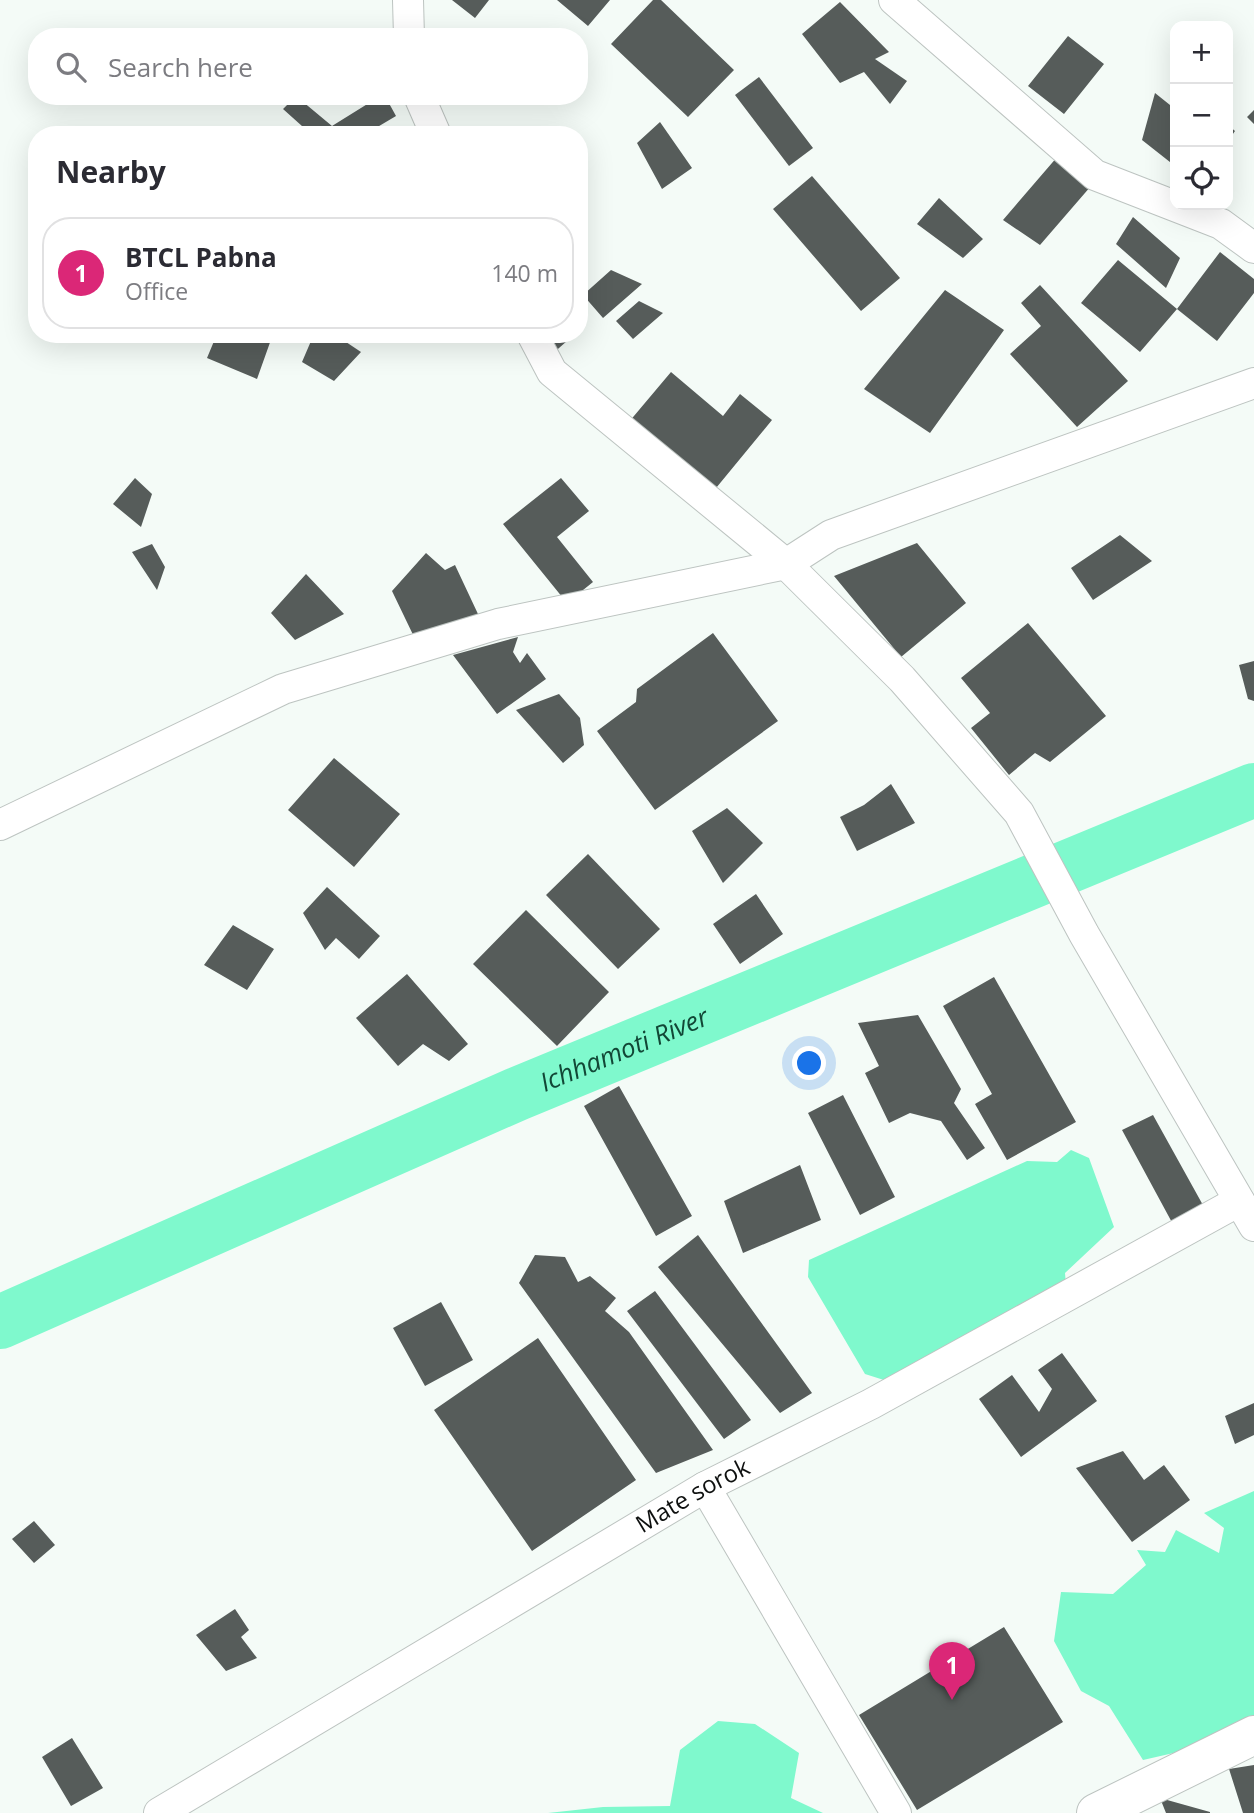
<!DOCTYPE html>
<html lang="en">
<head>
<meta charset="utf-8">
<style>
  :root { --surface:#fff; --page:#f2f2f3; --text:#2b2b33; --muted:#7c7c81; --line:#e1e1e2; --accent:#db2777 }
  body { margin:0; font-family:"Open Sans",sans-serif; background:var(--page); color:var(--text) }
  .controls { position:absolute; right:21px; top:21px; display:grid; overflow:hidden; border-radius:14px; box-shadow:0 7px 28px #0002 }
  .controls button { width:63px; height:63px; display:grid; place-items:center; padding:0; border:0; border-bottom:2px solid var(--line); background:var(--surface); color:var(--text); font:35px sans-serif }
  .you { position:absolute; left:810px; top:1064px; width:24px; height:24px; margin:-18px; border:5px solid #fff; border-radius:50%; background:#1a73e8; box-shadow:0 0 0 10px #1a73e833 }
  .badge { display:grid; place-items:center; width:46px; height:46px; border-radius:50%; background:var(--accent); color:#fff; font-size:23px; font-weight:700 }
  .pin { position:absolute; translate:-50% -58px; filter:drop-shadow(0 2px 4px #0008) }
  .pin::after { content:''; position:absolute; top:37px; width:24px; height:21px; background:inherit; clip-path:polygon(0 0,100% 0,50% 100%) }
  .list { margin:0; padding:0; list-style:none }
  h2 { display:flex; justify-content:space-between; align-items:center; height:91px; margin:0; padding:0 28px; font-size:30px }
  h2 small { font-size:23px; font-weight:400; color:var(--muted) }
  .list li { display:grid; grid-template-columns:46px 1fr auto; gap:21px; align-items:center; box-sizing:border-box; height:112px; margin:0 14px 14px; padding:0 14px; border:2px solid var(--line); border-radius:28px }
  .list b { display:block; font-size:26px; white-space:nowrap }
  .list p { margin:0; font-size:23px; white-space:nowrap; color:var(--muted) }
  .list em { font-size:23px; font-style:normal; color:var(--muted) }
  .icon { flex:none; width:38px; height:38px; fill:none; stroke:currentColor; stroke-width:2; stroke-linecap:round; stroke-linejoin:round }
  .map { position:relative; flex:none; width:1254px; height:1813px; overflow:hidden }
  .search { position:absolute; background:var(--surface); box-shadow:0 7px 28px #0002; left:28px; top:28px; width:560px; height:77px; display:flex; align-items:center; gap:18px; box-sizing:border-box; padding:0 24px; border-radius:28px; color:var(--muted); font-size:26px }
  .panel { position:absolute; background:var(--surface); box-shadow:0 7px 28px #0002; left:28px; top:126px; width:560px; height:217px; border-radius:28px }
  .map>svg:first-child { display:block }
</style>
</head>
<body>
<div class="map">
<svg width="1254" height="1813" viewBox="0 0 1254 1813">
  <rect width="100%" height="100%" fill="#f4fbf7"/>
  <!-- water -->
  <path fill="#7ff9cd" d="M1071,1150L1089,1158L1114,1227L1065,1273L1066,1285L887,1381L865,1374L808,1277L809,1260L1027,1161L1057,1162Z
    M1254,1491V1719L1178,1752L1143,1760L1109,1706L1081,1691L1054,1641L1061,1592L1113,1594L1146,1565L1137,1550L1165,1552L1176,1530L1219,1553L1224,1528L1204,1513Z
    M718,1721L755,1724L799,1753L791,1798L823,1813H548L603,1807L670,1806L680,1750Z"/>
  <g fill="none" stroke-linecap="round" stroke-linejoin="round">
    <!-- river -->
    <path stroke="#7ff9cd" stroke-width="54" id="s1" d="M0,1322L517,1094L1254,790"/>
  </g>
  <!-- building -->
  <path fill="#565c5a" d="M452,0H489L475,18Z
    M557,0H610L588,26Z
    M653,0H661L734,70L688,117L611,44Z
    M840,2L889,52L875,59L907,81L890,104L864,72L840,83L802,34Z
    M1068,36L1104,64L1064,114L1028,86Z
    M759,77L813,148L789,166L735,95Z
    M1155,93L1175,109V166L1142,140Z
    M296,96L332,126L369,103L359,96H374L369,103L385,96L396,116L364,135H312L283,109Z
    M1254,110V124L1247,117Z
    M660,122L692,168L662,189L637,143Z
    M1228,125L1235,131L1228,141Z
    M1058,156L1091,186L1040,245L1003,220Z
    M812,176L900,278L861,311L773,209Z
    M939,198L983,239L963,258L917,224Z
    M1133,217L1180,258L1166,288L1116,244Z
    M1220,252L1254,279V293L1217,341L1177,309L1140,352L1081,303L1118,260L1177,309Z
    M611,270L642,284L603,318L583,295Z
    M1040,285L1128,381L1077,427L1010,354L1041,326L1021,303Z
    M945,290L1004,330L930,433L864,389Z
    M639,301L663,313L633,339L616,321Z
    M217,334H273L257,379L207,358Z
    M314,334H334L361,352L334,381L302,362Z
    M541,334H575L551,355Z
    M671,372L723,416L740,394L772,420L707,499L623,429Z
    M135,478L152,494L141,527L113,504Z
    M561,478L589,511L557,537L593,582L567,603L503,524Z
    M1120,535L1152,561L1093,600L1071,568Z
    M917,543L966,603L901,657L834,576Z
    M152,544L165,567L157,590L132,552Z
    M426,553L445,570L455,565L478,614L417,643L392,591Z
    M306,574L344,614L295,640L271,613Z
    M1028,623L1106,716L1050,762L1035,753L1009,775L971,728L990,713L961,678Z
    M713,633L778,721L655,810L597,731L636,702L637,689Z
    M518,637L513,652L520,663L527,653L546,679L497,714L453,655Z
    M1254,661V701L1248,699L1239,665Z
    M559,694L580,718L584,745L563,763L516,710Z
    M334,758L400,814L354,867L288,810Z
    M891,784L915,823L857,851L840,817L864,805Z
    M727,808L763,843L723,883L692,831Z
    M588,854L660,929L618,969L546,895Z
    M327,887L380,936L359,959L336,938L325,950L303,913Z
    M756,894L783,934L740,964L713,924Z
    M526,910L609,992L557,1046L473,964Z
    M233,925L274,949L247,990L204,965Z
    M407,974L468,1044L449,1061L423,1044L398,1066L356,1018Z
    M994,977L1076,1122L1007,1160L975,1104L992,1094L943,1006Z
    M918,1015L961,1089L954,1103L985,1148L967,1160L941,1121L910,1113L889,1123L865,1073L879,1066L858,1023Z
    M619,1086L692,1216L656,1236L584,1106Z
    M843,1095L895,1197L860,1215L808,1113Z
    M1153,1115L1209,1216L1175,1228L1122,1130Z
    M800,1165L821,1220L743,1253L724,1201Z
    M698,1235L812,1393L780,1413L658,1267Z
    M535,1255L565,1257L578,1282L590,1276L616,1298L605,1311L629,1332L713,1450L656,1473L519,1283Z
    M655,1291L751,1420L724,1439L627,1311Z
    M441,1302L473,1360L425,1386L393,1328Z
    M538,1338L636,1480L532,1551L434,1410Z
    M1062,1353L1097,1401L1021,1457L979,1399L1012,1375L1039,1412L1052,1389L1038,1370Z
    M1254,1403V1435L1235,1444L1225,1416Z
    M1123,1451L1144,1480L1164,1465L1190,1500L1132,1542L1076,1468Z
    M34,1521L55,1545L34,1563L12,1539Z
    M235,1609L249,1630L241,1637L257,1658L226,1671L196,1635Z
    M1004,1627L1063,1722L917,1810L859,1715Z
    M72,1738L103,1788L71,1806L42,1757Z
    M1254,1765V1813H1243L1229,1769Z
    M1160,1798L1210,1812V1813H1166Z"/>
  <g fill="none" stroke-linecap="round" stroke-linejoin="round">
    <defs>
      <g id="minor">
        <path d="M408,0L409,37"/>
        <path d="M894,0L1095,175L1221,224L1254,248"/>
        <path d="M419,96L436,135"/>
        <path d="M532,334L552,372L786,564L902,679L1019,813L1084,934L1254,1226"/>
        <path d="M0,825L283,689L498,624L786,564L831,535L1254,383"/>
        <path d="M705,1487L896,1813"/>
        <path id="s2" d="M159,1813L705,1487L871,1404L1239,1201"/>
      </g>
      <path id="trunk" d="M1096,1813L1254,1735"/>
    </defs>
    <!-- minor casing -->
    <use href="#minor" stroke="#bdc4c1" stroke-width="32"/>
    <!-- trunk casing -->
    <use href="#trunk" stroke="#bdc4c1" stroke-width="40"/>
    <!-- minor -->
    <use href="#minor" stroke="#fff" stroke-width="30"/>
    <!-- trunk -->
    <use href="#trunk" stroke="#fff" stroke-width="38"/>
  </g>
  <g text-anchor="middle" stroke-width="7" stroke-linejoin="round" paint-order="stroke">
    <!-- street labels -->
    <g font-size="24" fill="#0e100f" stroke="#fff">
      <text dy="8" stroke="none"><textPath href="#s2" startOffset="621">Mate sorok</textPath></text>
    </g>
    <!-- water labels -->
    <g font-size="26" font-style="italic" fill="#124736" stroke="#fff">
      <text dy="9" stroke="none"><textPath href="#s1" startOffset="681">Ichhamoti River</textPath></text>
    </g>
  </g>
</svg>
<div class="controls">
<button>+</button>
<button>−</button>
<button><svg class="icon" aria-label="locate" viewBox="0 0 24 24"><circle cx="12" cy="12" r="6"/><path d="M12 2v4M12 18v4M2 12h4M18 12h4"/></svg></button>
</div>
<div class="you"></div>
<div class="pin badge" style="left:952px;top:1700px">1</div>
<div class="search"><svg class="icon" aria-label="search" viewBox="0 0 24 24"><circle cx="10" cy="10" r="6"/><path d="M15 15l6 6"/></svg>Search here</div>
<section class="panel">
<h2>Nearby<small></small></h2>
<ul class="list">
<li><span class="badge">1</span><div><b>BTCL Pabna</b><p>Office</p></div><em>140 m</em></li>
</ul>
</section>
</div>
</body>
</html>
